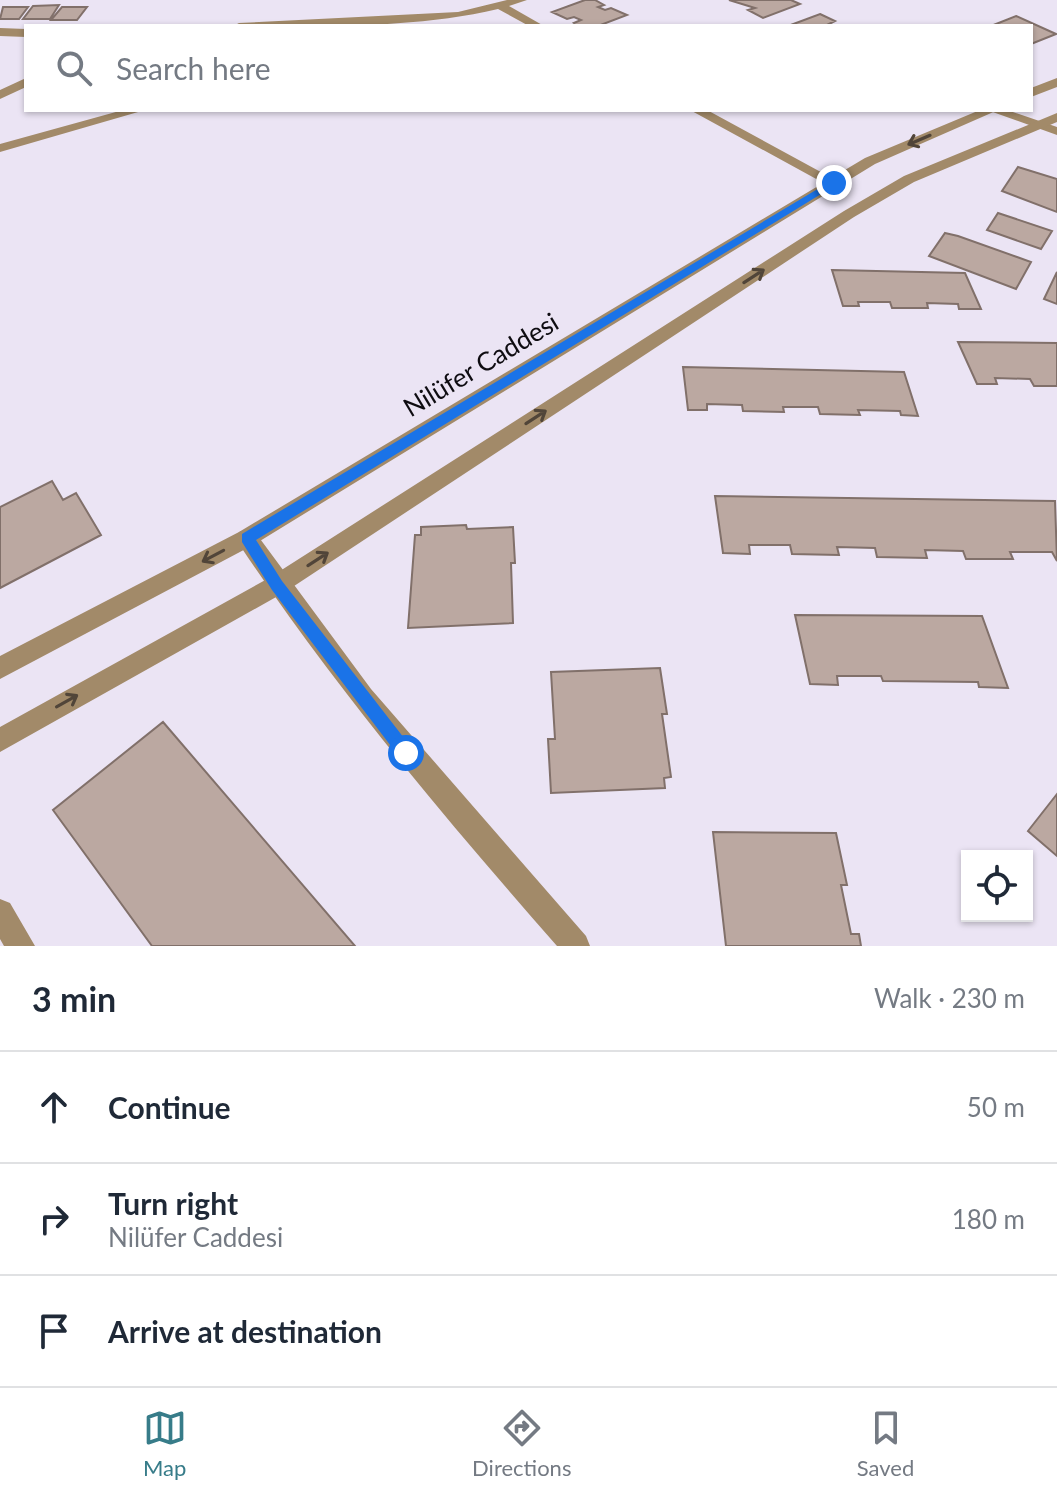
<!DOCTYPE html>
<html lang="en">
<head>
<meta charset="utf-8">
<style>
  :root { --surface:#fff; --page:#f6f6f7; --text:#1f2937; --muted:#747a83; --line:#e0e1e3; --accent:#377c89 }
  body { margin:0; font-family:Lato,sans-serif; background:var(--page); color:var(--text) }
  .controls { position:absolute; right:24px; bottom:24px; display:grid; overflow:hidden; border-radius:0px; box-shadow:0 2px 6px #0004 }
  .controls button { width:72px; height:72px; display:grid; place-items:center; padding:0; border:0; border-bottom:2px solid var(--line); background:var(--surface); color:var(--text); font:40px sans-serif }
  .stop { position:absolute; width:24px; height:24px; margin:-18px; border:6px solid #1a73e8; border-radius:50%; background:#fff }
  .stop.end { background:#1a73e8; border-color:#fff; box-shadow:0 2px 8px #0008 }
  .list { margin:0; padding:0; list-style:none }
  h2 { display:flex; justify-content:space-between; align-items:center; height:104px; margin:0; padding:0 32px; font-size:34px }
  h2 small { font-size:26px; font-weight:400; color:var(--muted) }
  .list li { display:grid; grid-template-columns:52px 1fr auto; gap:24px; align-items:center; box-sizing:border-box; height:112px; padding:0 32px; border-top:2px solid var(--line) }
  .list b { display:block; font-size:30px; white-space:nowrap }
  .list p { margin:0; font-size:26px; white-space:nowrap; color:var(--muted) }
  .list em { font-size:26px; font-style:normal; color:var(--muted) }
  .icon { flex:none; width:44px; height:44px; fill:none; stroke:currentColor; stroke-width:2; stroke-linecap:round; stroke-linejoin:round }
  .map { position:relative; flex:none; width:1057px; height:946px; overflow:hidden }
  .search { position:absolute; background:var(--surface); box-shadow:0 2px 6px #0004; left:24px; right:24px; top:24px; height:88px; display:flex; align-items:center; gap:20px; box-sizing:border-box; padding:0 28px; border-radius:0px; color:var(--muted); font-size:30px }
  .sheet { height:440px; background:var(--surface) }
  nav { display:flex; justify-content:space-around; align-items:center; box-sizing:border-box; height:112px; border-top:2px solid var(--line); background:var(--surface); font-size:22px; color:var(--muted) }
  nav a { display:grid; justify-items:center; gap:4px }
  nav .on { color:var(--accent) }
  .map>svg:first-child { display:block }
</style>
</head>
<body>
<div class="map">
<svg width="1057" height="946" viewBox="0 0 1057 946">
  <rect width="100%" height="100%" fill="#ebe4f4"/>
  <!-- building -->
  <path fill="#bba8a1" stroke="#81706a" stroke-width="2" d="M585,0H595L604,5L598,7L605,10L611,8L627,15L598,26H579L574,23L581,20L574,17L567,19L552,12Z
    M729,0H791L800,4L763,18L748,10L755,8Z
    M59,5L50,19H23L33,6Z
    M3,7H28L19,19H0Z
    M62,7H87L77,20H51Z
    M820,14L835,21L829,24L834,26H788Z
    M1016,16L1056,34L1031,44V26H991Z
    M1018,167L1057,179V212L1002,191Z
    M998,213L1052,231L1041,249L987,230Z
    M945,233L958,236L1031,262L1016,289L929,256Z
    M832,270L965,273L981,309H959L958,304L927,303L928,308H892L890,302H858L859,306H843Z
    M1057,272V304L1044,299Z
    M958,342L1057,343V386H1034L1030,379L995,378L997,384H977Z
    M683,367L904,372L918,416L901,415L900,411L858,410L860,415L820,414L818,407H783L784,412L743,411L742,405L707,404V410H688Z
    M52,481L63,500L76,493L101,535L0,588V507Z
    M715,496L1055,501L1057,561L1052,552H1010L1013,559H966L963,551L925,550L927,558L877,557L875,548L837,547L839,555L792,554L790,545H749L750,554L723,553Z
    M466,525L467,529L513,527L515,563H511L513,623L408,628L415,535H421V527Z
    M795,615L982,616L1008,688L979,687L978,682L883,681L881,676H837L838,685L810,684Z
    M660,668L667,714H662L671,777L664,778L665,788L551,793L548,739H555L551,672Z
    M163,722L355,946H152L53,810Z
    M1057,794V856L1028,831Z
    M713,832L836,833L847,885H841L851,934H859L861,946H726Z"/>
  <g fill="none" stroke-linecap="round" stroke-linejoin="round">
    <!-- minor -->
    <path fill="#a28a69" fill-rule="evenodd" d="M507,0H527L509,6L544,26H529L498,9C413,29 320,26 233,26L239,23L458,12Z
      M0,28L26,29V37L0,36Z
      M26,78V87L0,99V90Z
      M123,110H145L0,152V144Z
      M690,110H707L841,183L839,186H829Z
      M987,110H1007L1057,127V135Z
      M247,529L255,532L371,689L586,936L590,946H557C444,817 334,687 239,544L236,538L239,532Z
      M0,899L10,903L35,946H4L0,939Z"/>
    <!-- tertiary -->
    <path fill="#a28a69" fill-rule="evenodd" d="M1057,78V87L1031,97V88Z
      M980,110H998L875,164L255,544L0,679V656L239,532L865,158Z
      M1057,113V122L914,182L854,217L285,592L0,752V727L269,578L844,211L904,176Z"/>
  </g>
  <!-- one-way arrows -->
  <defs><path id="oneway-shaft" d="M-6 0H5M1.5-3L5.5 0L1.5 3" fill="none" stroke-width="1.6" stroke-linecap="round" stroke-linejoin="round" transform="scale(2)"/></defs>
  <g stroke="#514539">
    <use href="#oneway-shaft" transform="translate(919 140) rotate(157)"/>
    <use href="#oneway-shaft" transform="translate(754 276) rotate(-33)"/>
    <use href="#oneway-shaft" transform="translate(536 417) rotate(-33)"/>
    <use href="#oneway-shaft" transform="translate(213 556) rotate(152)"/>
    <use href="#oneway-shaft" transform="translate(318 559) rotate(-33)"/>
    <use href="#oneway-shaft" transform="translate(67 701) rotate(-29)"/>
  </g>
  <!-- route -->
  <path fill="#1a73e8" d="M831,181L839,183L256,540L282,581L411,747L414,753L411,758H400L272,590L242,542V534Z"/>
  <g text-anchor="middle" stroke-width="7" stroke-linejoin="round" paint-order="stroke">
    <!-- street labels -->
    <g font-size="26" fill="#0e0c11" stroke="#ebe4f4">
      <text transform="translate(481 365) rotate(-31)" y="9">Nilüfer Caddesi</text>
    </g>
  </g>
</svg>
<div class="controls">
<button><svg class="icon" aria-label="locate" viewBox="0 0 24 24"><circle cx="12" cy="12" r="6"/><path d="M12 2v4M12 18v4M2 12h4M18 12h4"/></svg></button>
</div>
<div class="stop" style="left:406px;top:753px"></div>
<div class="stop end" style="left:834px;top:183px"></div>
<div class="search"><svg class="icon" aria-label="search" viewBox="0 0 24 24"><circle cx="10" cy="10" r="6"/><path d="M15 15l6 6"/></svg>Search here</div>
</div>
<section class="sheet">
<h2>3 min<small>Walk · 230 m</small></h2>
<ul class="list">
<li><svg class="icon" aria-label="ahead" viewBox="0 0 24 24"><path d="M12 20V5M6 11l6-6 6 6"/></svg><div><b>Continue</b></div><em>50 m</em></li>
<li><svg class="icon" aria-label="right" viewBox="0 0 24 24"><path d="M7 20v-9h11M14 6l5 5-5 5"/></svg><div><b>Turn right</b><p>Nilüfer Caddesi</p></div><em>180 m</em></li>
<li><svg class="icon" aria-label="arrive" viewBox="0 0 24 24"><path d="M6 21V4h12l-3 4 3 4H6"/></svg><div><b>Arrive at destination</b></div></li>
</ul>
</section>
<nav>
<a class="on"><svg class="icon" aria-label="map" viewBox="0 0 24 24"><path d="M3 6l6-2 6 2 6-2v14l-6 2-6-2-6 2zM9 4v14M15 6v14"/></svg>Map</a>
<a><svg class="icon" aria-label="directions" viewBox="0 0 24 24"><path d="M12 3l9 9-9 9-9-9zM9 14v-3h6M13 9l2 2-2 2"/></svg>Directions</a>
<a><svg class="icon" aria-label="saved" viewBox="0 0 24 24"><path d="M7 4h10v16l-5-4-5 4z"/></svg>Saved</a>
</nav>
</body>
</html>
